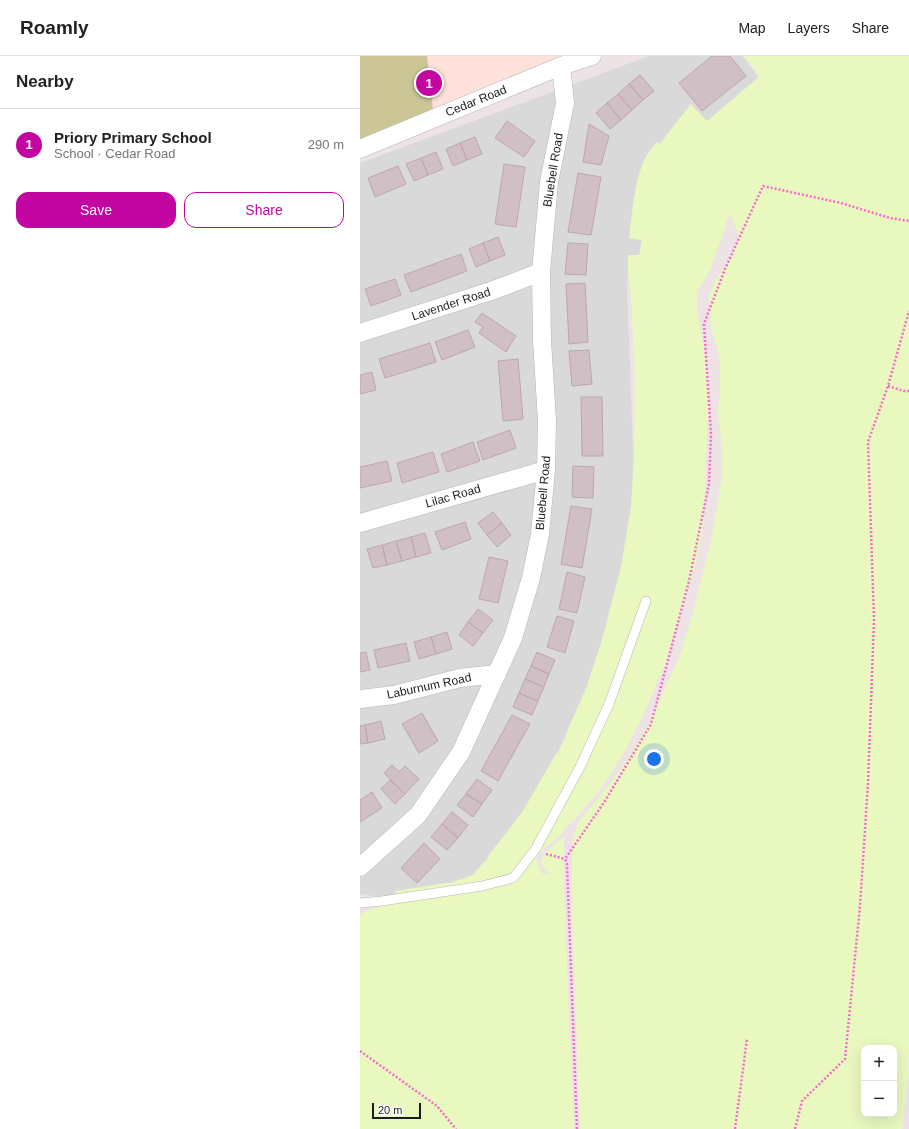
<!DOCTYPE html>
<html lang="en">
<head>
<meta charset="utf-8">
<style>
  :root { --surface:#fff; --page:#f2f2f2; --text:#222; --muted:#767676; --line:#e0e0e0; --accent:#c305a1 }
  body { margin:0; font-family:Helvetica,sans-serif; background:var(--page); color:var(--text) }
  .controls { position:absolute; right:12px; bottom:12px; display:grid; overflow:hidden; border-radius:8px; box-shadow:0 4px 16px #0002 }
  .controls button { width:36px; height:36px; display:grid; place-items:center; padding:0; border:0; border-bottom:1px solid var(--line); background:var(--surface); color:var(--text); font:20px sans-serif }
  .scale { position:absolute; left:12px; bottom:10px; width:49px; box-sizing:border-box; padding-left:4px; border:2px solid #1c1c1c; border-top:0; font-size:11px; line-height:14px; white-space:nowrap; color:#1c1c1c; -webkit-text-stroke:3px #fff; paint-order:stroke }
  .you { position:absolute; left:294px; top:703px; width:14px; height:14px; margin:-10px; border:3px solid #fff; border-radius:50%; background:#1a73e8; box-shadow:0 0 0 6px #1a73e833 }
  .badge { display:grid; place-items:center; width:26px; height:26px; border-radius:50%; background:var(--accent); color:#fff; font-size:13px; font-weight:700 }
  .pin { position:absolute; translate:-50% -50%; border:2px solid #fff; box-shadow:0 1px 4px #0006 }
  .list { margin:0; padding:0; list-style:none }
  h2 { display:flex; justify-content:space-between; align-items:center; height:52px; margin:0; padding:0 16px; font-size:17px }
  h2 small { font-size:13px; font-weight:400; color:var(--muted) }
  .list li { display:grid; grid-template-columns:26px 1fr auto; gap:12px; align-items:center; box-sizing:border-box; height:72px; padding:0 16px; border-top:1px solid var(--line) }
  .list b { display:block; font-size:15px; white-space:nowrap }
  .list p { margin:0; font-size:13px; white-space:nowrap; color:var(--muted) }
  .list em { font-size:13px; font-style:normal; color:var(--muted) }
  .actions { display:flex; gap:8px; padding:12px 16px }
  .actions a { flex:1; padding:9px 0; border:1px solid var(--accent); border-radius:12px; text-align:center; font-size:14px; color:var(--accent) }
  .actions .main { background:var(--accent); color:#fff }
  .map { position:relative; flex:none; width:549px; height:1073px; overflow:hidden }
  header { display:flex; align-items:center; gap:24px; box-sizing:border-box; height:56px; padding:0 20px; background:var(--surface); border-bottom:1px solid var(--line) }
  header strong { font-size:19px }
  nav { display:flex; gap:22px; margin-inline-start:auto; font-size:14px }
  main { display:flex }
  aside { flex:1; background:var(--surface) }
  .map>svg:first-child { display:block }
</style>
</head>
<body>
<header>
<strong>Roamly</strong>
<nav><a>Map</a><a>Layers</a><a>Share</a></nav>
</header>
<main>
<aside>
<h2>Nearby<small></small></h2>
<ul class="list">
<li><span class="badge">1</span><div><b>Priory Primary School</b><p>School · Cedar Road</p></div><em>290 m</em></li>
</ul>
<div class="actions"><a class="main">Save</a><a>Share</a></div>
</aside>
<div class="map">
<svg width="549" height="1073" viewBox="0 0 549 1073">
  <rect width="100%" height="100%" fill="#ede2e4"/>
  <!-- residential -->
  <path fill="#dad9da" d="M289,0H383L399,23L268,216L267,229L274,419L271,451L261,511L242,584L227,630L198,696L163,755L126,805L113,819L87,829L21,841L0,838V107Z"/>
  <!-- education -->
  <path fill="#fee1da" d="M0,0H203L73,54Z"/>
  <!-- forest -->
  <path fill="#ccc697" d="M0,0H67L73,54L0,84Z"/>
  <!-- park -->
  <path fill="#e9f8bf" fill-rule="evenodd" d="M383,0H549V1016L542,1073H220L212,862V798L214,779L218,767L253,724L269,701L289,667L319,602L334,554L352,481L362,419V392L358,354L360,338V305L358,294L351,273L349,239L353,229L372,199L379,180L370,157L350,215L337,236V254L344,292L349,332L344,460L341,483L334,514L311,589L303,618L299,621C282,666 260,710 229,747C221,757 212,765 203,774L204,775L190,789H187L176,802L182,818H191C183,811 180,811 183,799L204,780V836L214,1073H0V859L10,853L18,852L24,848L37,846L35,835L93,826L113,819L124,806L126,805L129,799L163,755L197,696L198,697L207,678H206L227,630L242,584L261,511L271,451L274,399L275,321L272,262L270,232L268,216V199H279L282,184L269,182C272,159 274,128 283,107C286,99 292,92 297,86L300,88L308,77L331,48L347,65L400,20ZM504,992H534V1058H504Z"/>
  <!-- building -->
  <path fill="#d0c0c6" stroke="#bea5af" d="M352,0H370L386,20L342,55L319,27Z
    M280,19L294,35L283,44L269,28Z
    M269,28L283,44L272,54L258,38Z
    M258,38L272,54L261,64L247,47Z
    M247,47L261,64L250,73L236,57Z
    M147,65L175,85L164,101L135,82Z
    M229,68L249,80L241,109L223,106Z
    M115,81L122,98L107,104L100,87Z
    M100,87L107,104L93,110L86,93Z
    M76,96L83,113L68,119L61,102Z
    M61,102L68,119L54,125L46,108Z
    M144,108L165,111L156,171L135,168Z
    M38,110L46,128L15,141L8,122Z
    M218,117L241,121L231,179L208,176Z
    M138,181L145,199L130,205L123,187Z
    M123,187L130,205L116,211L109,193Z
    M208,187L228,188L226,219L205,218Z
    M101,198L107,215L51,236L44,219Z
    M35,223L41,239L11,250L5,233Z
    M225,227L228,286L209,288L206,228Z
    M122,257L156,280L146,296L119,277L123,271L115,266Z
    M108,274L115,291L82,304L75,286Z
    M70,287L76,306L25,322L19,303Z
    M229,294L232,328L212,330L209,295Z
    M158,303L163,363L143,365L138,305Z
    M12,316L16,334L0,338V319Z
    M221,341H242L243,400H222Z
    M150,374L156,392L123,404L117,386Z
    M113,386L120,405L87,416L81,398Z
    M73,396L79,416L42,427L37,407Z
    M27,405L32,425L0,432V411Z
    M213,410L234,411L233,442L212,441Z
    M211,450L232,453L222,512L201,508Z
    M133,456L142,467L127,479L118,467Z
    M105,466L111,483L82,494L75,476Z
    M142,467L151,479L137,491L127,479Z
    M65,477L71,497L56,501L51,481Z
    M51,481L56,501L42,505L36,485Z
    M36,485L42,505L27,509L22,489Z
    M22,489L27,509L13,512L7,493Z
    M129,501L148,505L138,547L119,543Z
    M207,516L225,521L217,557L199,553Z
    M118,553L133,564L123,577L108,566Z
    M197,560L214,565L205,597L187,591Z
    M108,566L123,577L113,590L99,579Z
    M87,576L92,593L76,598L71,581Z
    M71,581L76,598L59,603L54,586Z
    M46,587L50,605L18,612L14,594Z
    M6,596L10,614L0,616V597Z
    M177,596L195,604L189,618L171,610Z
    M171,610L189,618L184,631L165,623Z
    M165,623L184,631L178,645L159,637Z
    M159,637L178,645L172,659L153,651Z
    M62,657L78,685L59,697L42,668Z
    M152,659L170,668L138,725L121,715Z
    M21,665L25,683L8,687L5,669Z
    M5,669L8,687L0,688V670Z
    M32,709L39,716L45,710L59,723L45,738L24,717Z
    M117,723L132,734L122,748L106,738Z
    M30,724L45,738L35,748L21,733Z
    M12,736L22,752L0,766V744Z
    M106,738L122,748L113,761L97,749Z
    M92,756L108,769L98,782L82,768Z
    M82,768L98,782L87,794L71,781Z
    M64,787L80,803L57,827L41,812Z"/>
  <g fill="none" stroke-linecap="round" stroke-linejoin="round">
    <defs>
      <path id="service" d="M0,847L22,845L122,830L153,822L175,794L220,711L249,648L286,545"/>
      <path id="minor" d="M0,93L201,10L232,0
        M0,277L131,235L181,216
        M0,467L186,414
        M0,643L34,639L100,622L137,618
        M0,811L58,759L101,696L153,582L171,522L180,478L186,414L187,365L182,284L181,216L189,126L205,47L201,10"/>
    </defs>
    <!-- service casing -->
    <use href="#service" stroke="#b5b5b5" stroke-width="10"/>
    <!-- minor casing -->
    <use href="#minor" stroke="#b5b5b5" stroke-width="19"/>
    <!-- path -->
    <path stroke="#f66acf" stroke-width="2.5" stroke-dasharray="2 2" stroke-linecap="butt" d="M528,330L544,335H549
      M186,798L205,803
      M0,995L77,1050L96,1073
      M217,1073L207,808L205,803L245,745L291,668L329,525L349,428L351,379L344,268L365,213L403,130L481,147L530,162L549,165
      M375,1073L387,983
      M435,1073L442,1045L485,1003L500,850L508,727L514,564L508,386L528,330L549,255"/>
    <!-- service -->
    <use href="#service" stroke="#fff" stroke-width="9"/>
    <!-- minor -->
    <use href="#minor" stroke="#fff" stroke-width="18"/>
  </g>
  <g text-anchor="middle" stroke-width="3" stroke-linejoin="round" paint-order="stroke">
    <!-- street labels -->
    <g font-size="12" fill="#1c1c1c" stroke="#fff">
      <text transform="translate(116 45) rotate(-22)" y="4">Cedar Road</text>
      <text transform="translate(193 114) rotate(-81)" y="4">Bluebell Road</text>
      <text transform="translate(91 248) rotate(-18)" y="4">Lavender Road</text>
      <text transform="translate(183 437) rotate(-85)" y="4">Bluebell Road</text>
      <text transform="translate(93 440) rotate(-16)" y="4">Lilac Road</text>
      <text transform="translate(69 630) rotate(-12)" y="4">Laburnum Road</text>
    </g>
  </g>
</svg>
<div class="controls">
<button>+</button>
<button>−</button>
</div>
<div class="scale">20 m</div>
<div class="you"></div>
<div class="pin badge" style="left:69px;top:27px">1</div>
</div>
</main>
</body>
</html>
